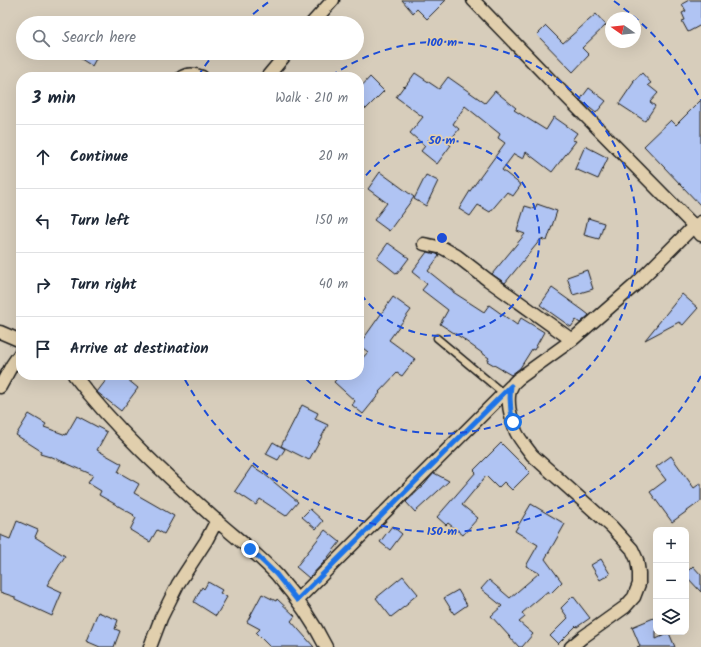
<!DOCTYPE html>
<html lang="en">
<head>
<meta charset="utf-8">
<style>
  :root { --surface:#fff; --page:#f2f2f3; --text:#1f2937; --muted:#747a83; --line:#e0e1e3 }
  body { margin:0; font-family:Kalam,sans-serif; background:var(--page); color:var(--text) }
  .controls { position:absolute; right:12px; bottom:12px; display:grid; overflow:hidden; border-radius:8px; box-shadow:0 4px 16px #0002 }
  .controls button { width:36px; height:36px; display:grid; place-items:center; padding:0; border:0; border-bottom:1px solid var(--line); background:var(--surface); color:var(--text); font:20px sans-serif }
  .compass { position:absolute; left:605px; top:12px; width:36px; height:36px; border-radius:50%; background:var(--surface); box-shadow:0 4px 16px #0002; rotate:284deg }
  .stop { position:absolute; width:12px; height:12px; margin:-9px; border:3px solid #1a73e8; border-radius:50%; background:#fff }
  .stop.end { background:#1a73e8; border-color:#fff; box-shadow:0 1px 4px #0008 }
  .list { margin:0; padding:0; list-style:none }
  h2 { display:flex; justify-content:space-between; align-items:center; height:52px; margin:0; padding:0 16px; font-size:17px }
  h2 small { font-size:13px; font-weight:400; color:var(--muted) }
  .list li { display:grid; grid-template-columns:26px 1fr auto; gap:12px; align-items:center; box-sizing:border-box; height:64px; padding:0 16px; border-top:1px solid var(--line) }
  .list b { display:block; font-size:15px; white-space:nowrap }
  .list em { font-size:13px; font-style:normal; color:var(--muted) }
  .icon { flex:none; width:22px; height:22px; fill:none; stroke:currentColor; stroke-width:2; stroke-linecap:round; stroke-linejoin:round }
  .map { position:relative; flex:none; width:701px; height:647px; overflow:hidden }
  .search { position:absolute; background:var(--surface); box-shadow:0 4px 16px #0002; left:16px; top:16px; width:348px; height:44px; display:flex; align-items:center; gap:10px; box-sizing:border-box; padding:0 14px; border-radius:22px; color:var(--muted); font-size:15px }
  .panel { position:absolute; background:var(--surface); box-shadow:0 4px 16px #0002; left:16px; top:72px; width:348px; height:308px; border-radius:16px }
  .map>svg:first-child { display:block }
</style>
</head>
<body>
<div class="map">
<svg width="701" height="647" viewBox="0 0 701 647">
  <rect width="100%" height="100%" fill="#d7cdbb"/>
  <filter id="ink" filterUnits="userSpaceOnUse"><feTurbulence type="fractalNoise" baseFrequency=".025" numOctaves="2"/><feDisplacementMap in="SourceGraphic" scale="8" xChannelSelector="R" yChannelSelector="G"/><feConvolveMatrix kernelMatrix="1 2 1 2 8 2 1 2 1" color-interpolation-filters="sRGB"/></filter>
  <g filter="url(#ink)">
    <!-- building -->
    <path fill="#b0c4f3" stroke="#1c1c1c" d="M402,0H446L427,19L417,9L413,13Z
      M689,0H701V25L688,32L682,21L685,20L682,13L686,11L682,4Z
      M596,14L606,25L582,48L589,55L573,72L537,35L546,26L563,43Z
      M72,53H99L92,66Z
      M415,73L439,89L448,77L485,103L495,91L516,108L514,110L546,130L554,117L577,133L572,140L576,141L552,172L526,152L523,159L514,154L502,170L521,185L513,196L507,192L490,212L478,205L470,216L459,209L470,191L505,143L498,138L500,134L465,106L453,124L459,129L448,143L451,145L437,164L421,151L425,146L410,133L423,117L396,97L404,86L405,87Z
      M642,73L651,83L648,85L658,93L650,102L655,106L645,121L619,104L634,82L633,81Z
      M370,77L384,91L366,109L359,102V89Z
      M589,88L606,101L596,113L580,100Z
      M701,100V206L644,146L671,120L676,125Z
      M585,146L608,158L598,179L575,169Z
      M380,172L414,197L389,231L374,220L387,203L368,189Z
      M426,175L438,181L426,206L414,199Z
      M537,204L557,211L547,241L541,239L505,283L492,274L525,234L517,231L525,206L535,209Z
      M588,218L604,223L599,239L584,235Z
      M388,243L409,258L397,274L377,258Z
      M427,252L437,254L439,256L428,271L453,291V292L484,312L489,305L517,325L521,318L544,332L534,350L532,349L520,368L511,375L487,361L489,358L464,340H465L440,324L448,310L422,290L427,284L412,272Z
      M587,270L593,289L573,295L567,277Z
      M552,288L584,311L589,315L580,323L576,320L571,327L540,305Z
      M682,294L698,308L683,325L679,322L645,340Z
      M393,297L411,310L389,340L415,359L402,376L397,373L379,392L380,393L363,414L352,405L355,401L334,382L340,375H359V362L368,352L359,345Z
      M110,375H122L138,388L121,411L97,392Z
      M302,405L318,413L315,419L328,425L309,460L281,446Z
      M29,414L46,424L44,427L66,435L77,416L107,432L97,450L122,464L118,472L139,484L134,493L174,516L164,534L157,530L150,542L130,530L136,518L133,516L134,515L99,495L101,491L88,483L93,475L50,456V457L40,454L41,451L16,435Z
      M273,442L285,449L278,460L266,454Z
      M501,443L530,472L512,490L504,482L498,488L486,476L462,505L478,518L463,535L448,523L446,525L437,517L476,472L474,470Z
      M671,456L694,488L701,483V501L672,522L650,492L666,480L656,467Z
      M252,466L263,473L298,502L286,516L260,499L256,505L235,491Z
      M434,473L449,481L415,512L406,502L425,484L428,480Z
      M531,504L565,524L545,559L562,582L550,594L548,591L522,613L525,617L519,622L533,634L522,647H519L491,616L502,606L481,589L489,580L510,598L539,573L526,566L538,545L515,531Z
      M310,509L323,521L316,529L302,517Z
      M17,521L38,530L35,537L65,556L47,585L62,592L52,616L15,599V597L0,592V535L10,539Z
      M392,526L402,534L390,550L380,542Z
      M325,530L340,542L325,561L309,578L296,567Z
      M601,559L610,574L600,580L591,565Z
      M693,566L701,575V592L686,576V573Z
      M403,576L418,594L407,603L408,604L391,617L376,598Z
      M208,582L222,590L220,593L227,597L216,616L194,602L202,587L204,589Z
      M458,590L467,605L454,614L444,598Z
      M262,594L276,601L277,599L295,616L291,621L314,647H270L256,633L260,629L247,622Z
      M573,596L590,618L577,627L576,626L558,644L550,636L568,618L561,608Z
      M98,612L118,620L115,629L120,631L114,647H100L86,641Z
      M656,617V639L669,633L675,647H637L640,646L632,627Z"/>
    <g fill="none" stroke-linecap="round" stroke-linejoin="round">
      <defs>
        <path id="service" d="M437,338L504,394"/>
        <path id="minor" d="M473,0L556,86L694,226L701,235
          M312,23L333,0
          M182,77C189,73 195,74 202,77
          M267,77L287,53
          M424,244L443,248L457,256L488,280L572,340
          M0,332L21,341
          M74,375C115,429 166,475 216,520C236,538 258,554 277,575C296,597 313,621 326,647
          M0,387L12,365L21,352
          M297,600L511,386
          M150,647L161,618L178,584L206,541L217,520
          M571,647L583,637L625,607L634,597L639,584V573L637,560L632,549L612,527L532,455C527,448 520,440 516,432C511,420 505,398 512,386C513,383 516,381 518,379L572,340L635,285L694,226L701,222"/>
      </defs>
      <!-- service casing -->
      <use href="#service" stroke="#1c1c1c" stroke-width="9"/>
      <!-- minor casing -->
      <use href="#minor" stroke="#1c1c1c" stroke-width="15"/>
      <!-- service -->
      <use href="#service" stroke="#e1cfad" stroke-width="6"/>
      <!-- minor -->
      <use href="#minor" stroke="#e1cfad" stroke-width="12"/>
    </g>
  </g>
  <g fill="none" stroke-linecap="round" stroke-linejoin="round" filter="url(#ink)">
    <!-- route -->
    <path stroke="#1a73e8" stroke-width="5" d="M250,549L276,574L297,600L511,386C509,399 510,409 513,422"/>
  </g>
  <!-- distance rings -->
  <g fill="none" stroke="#1d4ed8" stroke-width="2" stroke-dasharray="7 5">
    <path d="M359 185A98 98 0 1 1 359 291"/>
    <path d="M331 76A196 196 0 1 1 302 375"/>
    <path d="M701 376A293 293 0 0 1 183 376M198 76A293 293 0 0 1 214 54M244 22A293 293 0 0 1 270 1M614 1A293 293 0 0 1 701 100"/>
  </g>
  <circle cx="442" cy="238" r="6" fill="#1d4ed8" stroke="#e1cfad" stroke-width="2"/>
  <g font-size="12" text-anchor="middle" font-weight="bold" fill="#1d4ed8" stroke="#e1cfad" stroke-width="3.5" stroke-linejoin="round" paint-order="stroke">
    <text x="442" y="46">100 m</text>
    <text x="442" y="144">50 m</text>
    <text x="442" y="535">150 m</text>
  </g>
</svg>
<div class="controls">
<button>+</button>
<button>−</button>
<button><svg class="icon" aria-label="layers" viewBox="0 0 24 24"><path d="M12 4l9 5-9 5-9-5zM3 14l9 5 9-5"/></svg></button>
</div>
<svg class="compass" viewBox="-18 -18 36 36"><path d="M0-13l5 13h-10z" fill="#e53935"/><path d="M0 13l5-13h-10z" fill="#747a83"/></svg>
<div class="stop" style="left:513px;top:422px"></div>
<div class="stop end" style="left:250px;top:549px"></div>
<div class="search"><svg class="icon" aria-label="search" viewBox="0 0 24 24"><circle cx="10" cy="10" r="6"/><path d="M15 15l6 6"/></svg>Search here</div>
<section class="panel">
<h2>3 min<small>Walk · 210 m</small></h2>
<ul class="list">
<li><svg class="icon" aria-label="ahead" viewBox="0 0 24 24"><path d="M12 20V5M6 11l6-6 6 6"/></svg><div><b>Continue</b></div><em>20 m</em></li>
<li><svg class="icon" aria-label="left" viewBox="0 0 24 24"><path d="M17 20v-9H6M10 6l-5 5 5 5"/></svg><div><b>Turn left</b></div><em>150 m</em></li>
<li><svg class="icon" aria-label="right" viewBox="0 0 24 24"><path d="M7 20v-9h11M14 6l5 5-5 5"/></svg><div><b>Turn right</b></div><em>40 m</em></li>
<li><svg class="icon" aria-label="arrive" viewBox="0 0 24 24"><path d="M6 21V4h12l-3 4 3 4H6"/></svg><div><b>Arrive at destination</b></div></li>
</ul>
</section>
</div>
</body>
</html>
